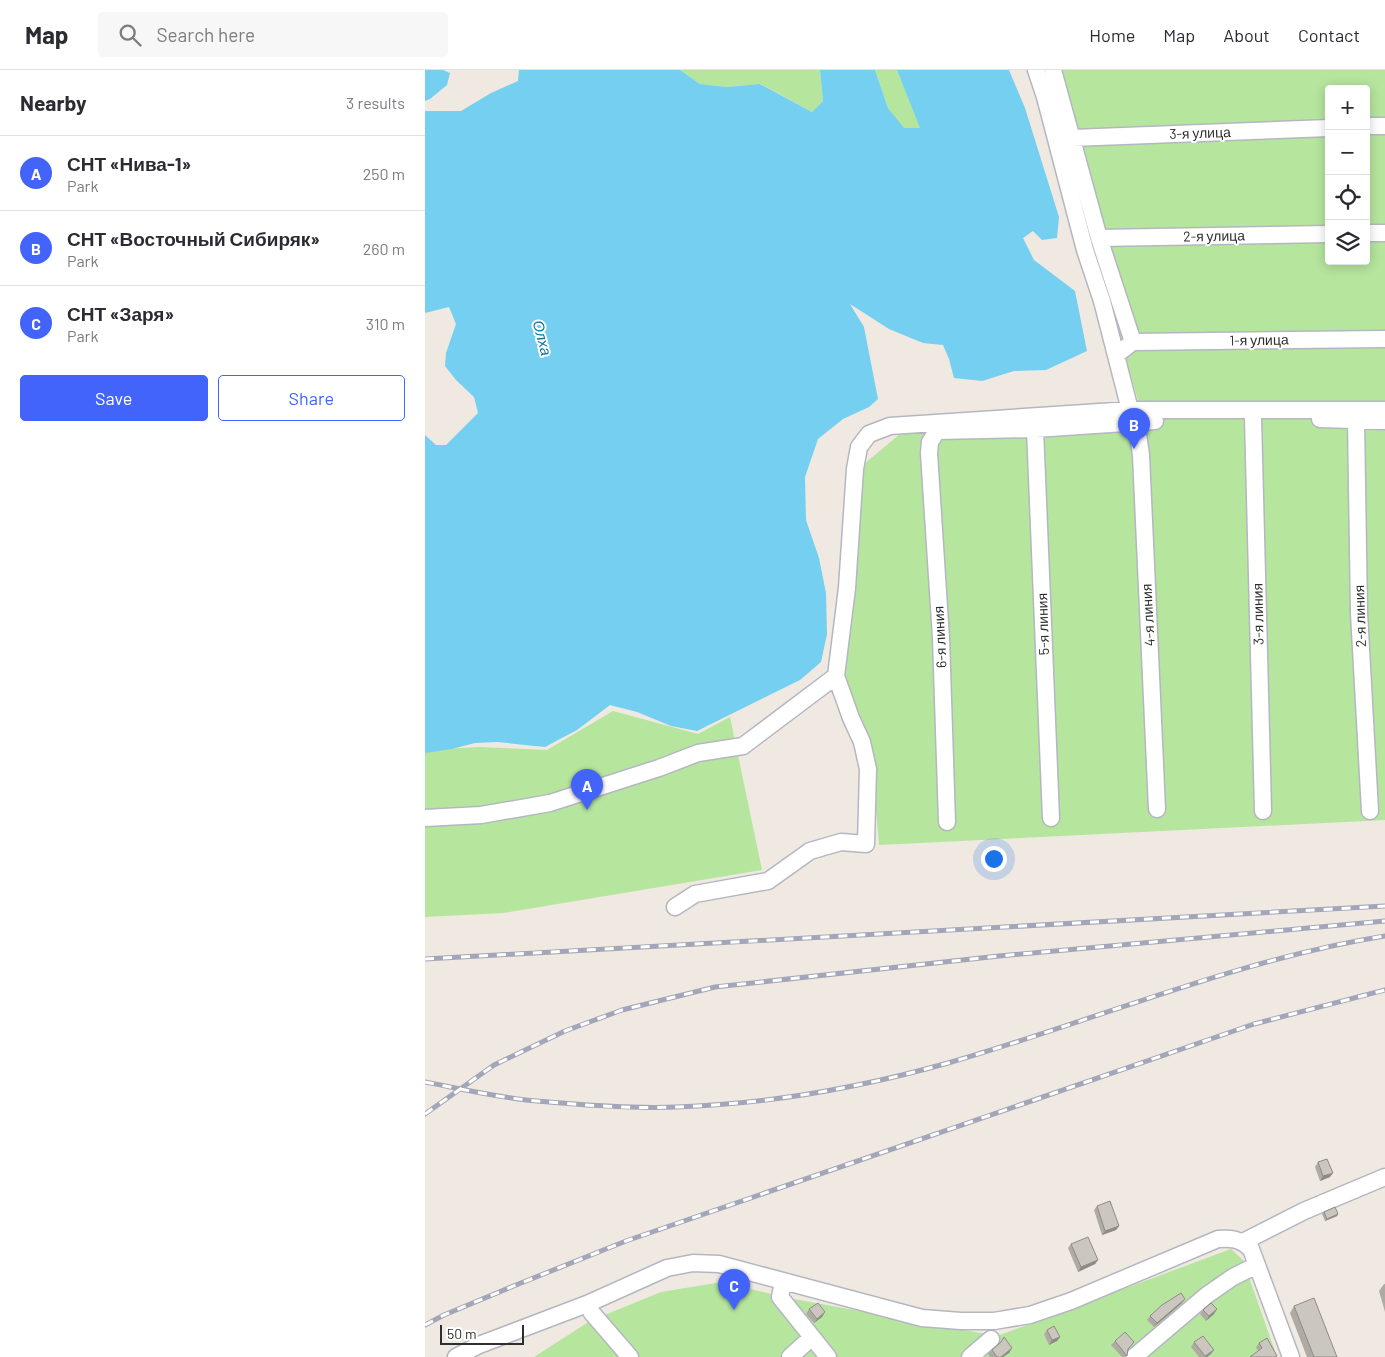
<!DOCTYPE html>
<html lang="en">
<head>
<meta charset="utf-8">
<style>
  :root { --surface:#fff; --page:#f7f7f7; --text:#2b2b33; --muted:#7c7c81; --line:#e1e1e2; --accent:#4264fb }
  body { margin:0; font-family:Barlow,sans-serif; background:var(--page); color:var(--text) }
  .controls { position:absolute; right:15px; top:15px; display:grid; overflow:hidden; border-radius:5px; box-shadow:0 2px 12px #0003 }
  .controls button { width:45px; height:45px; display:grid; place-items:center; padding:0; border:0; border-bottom:1px solid var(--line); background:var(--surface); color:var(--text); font:25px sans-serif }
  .scale { position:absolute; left:15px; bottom:12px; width:84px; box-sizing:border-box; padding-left:5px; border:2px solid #2e2e2e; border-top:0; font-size:14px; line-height:18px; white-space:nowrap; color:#2e2e2e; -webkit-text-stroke:4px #fff; paint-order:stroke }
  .you { position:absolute; left:568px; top:788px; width:18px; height:18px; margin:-12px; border:4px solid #fff; border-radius:50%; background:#1a73e8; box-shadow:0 0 0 8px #1a73e833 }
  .badge { display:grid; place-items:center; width:32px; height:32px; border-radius:50%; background:var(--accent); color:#fff; font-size:16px; font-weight:700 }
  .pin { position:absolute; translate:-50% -41px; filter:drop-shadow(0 1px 2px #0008) }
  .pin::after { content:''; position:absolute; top:26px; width:18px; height:15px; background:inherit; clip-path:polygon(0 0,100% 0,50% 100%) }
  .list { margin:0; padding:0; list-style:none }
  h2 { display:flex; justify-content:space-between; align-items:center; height:65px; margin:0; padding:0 20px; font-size:21px }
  h2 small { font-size:16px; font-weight:400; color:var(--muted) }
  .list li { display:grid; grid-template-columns:32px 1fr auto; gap:15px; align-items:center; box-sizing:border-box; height:75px; padding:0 20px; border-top:1px solid var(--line) }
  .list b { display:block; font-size:19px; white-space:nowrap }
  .list p { margin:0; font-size:16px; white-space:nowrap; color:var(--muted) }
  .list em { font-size:16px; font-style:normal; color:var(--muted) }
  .actions { display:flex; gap:10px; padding:15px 20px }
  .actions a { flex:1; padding:11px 0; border:1px solid var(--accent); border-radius:5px; text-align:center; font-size:18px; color:var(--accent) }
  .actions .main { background:var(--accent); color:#fff }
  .icon { flex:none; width:28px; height:28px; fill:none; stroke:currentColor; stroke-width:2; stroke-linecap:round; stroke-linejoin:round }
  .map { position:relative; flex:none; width:960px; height:1287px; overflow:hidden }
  header { display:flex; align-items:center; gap:30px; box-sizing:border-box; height:70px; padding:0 25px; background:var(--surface); border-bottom:1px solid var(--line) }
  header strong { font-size:24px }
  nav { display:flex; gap:28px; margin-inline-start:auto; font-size:18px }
  .search { width:350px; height:45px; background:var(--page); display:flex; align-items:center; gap:12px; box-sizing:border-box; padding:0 18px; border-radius:5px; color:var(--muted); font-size:19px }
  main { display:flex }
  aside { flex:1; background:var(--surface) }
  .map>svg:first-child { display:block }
</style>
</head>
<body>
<header>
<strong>Map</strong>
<div class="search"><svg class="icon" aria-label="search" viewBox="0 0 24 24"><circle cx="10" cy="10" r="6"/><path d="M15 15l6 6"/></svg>Search here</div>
<nav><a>Home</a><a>Map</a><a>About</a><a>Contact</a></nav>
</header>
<main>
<aside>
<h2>Nearby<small>3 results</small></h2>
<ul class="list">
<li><span class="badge">A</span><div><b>СНТ «Нива-1»</b><p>Park</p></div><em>250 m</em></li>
<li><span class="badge">B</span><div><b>СНТ «Восточный Сибиряк»</b><p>Park</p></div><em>260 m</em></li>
<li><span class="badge">C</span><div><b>СНТ «Заря»</b><p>Park</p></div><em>310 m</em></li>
</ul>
<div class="actions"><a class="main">Save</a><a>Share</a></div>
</aside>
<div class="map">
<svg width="960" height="1287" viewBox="0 0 960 1287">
  <rect width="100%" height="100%" fill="#efe9e1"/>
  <!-- green -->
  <path fill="#b6e59e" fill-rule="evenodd" d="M255,0H395L398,31L387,42L336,14L302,17L275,14Z
    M450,0H472L496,58H478L463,38Z
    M616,0H960V750L454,775L445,669L417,609L439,394L475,364L717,344ZM904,19H941V191H904Z
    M188,641L273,664L305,647L337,800L79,843L0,847V680L54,677L122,680Z
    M806,1179L818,1190L852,1287H109L165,1251L236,1222L297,1212L363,1228L572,1266Z"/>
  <!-- water -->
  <path fill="#75cff0" d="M0,0H18L25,3L22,15L5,29L0,31Z
    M94,0H255L275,14L302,17L335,14L387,42L398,31L395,0H450L463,38L479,58H495L472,0H584L600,38L634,147L632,168L617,170L608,161L598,168L609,190L650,221L662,281L621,300L589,301L557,311L529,308L524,289L518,275L498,273L464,259L425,234L439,257L453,329L444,337L418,349L393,369L380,407L381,450L394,488L401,523L402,564L396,592L375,610L272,661L246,656L212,642L185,635L152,660L120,677L72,672L50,673L27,679L0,683V365L11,375H21L53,343L49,327L31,310L20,296L21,283L31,254L24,237L0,243V41H36L66,23L93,11Z"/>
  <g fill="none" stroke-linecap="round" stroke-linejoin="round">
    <defs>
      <path id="minor" d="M611,0L620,27L660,180L677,231L705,340
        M628,0L674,168L708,272L691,285
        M941,56H960
        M647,68L904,58
        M941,163H960
        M674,168L904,164
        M708,272L960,269
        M828,348L838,741
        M895,349L960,351
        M711,351L716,385L732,739
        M931,351L934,543L945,741
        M610,359L626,748
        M0,748L56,745L125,733L234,698L273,683L318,676L411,606
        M522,752L516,568L504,383L505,372L512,361L610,359L730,351
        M250,837L270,824L343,811L385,781L416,772L441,774L443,699L437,672L426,648L411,606L422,518L430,399L434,377L444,364L465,356L705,340H960
        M818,1172L879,1141L960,1107
        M358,1212L355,1227L403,1287
        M162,1234L167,1243L205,1287
        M31,1287L54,1275L162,1234L242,1198L268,1193L294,1194L497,1248L536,1251H569L605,1245L646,1231L793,1169C807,1168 815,1169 826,1179L866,1287
        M365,1287L387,1267
        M545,1287L566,1269
        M709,1287L782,1225L808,1207L832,1195"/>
    </defs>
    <!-- minor casing -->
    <use href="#minor" stroke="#b4b7c1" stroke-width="19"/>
    <!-- minor -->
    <use href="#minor" stroke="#fff" stroke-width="16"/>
    <defs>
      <path id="rail" d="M0,889L960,836
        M0,1012C37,1019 75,1028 112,1031C157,1035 206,1039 251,1037C343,1034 434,1018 523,993C669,951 810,890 960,866
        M0,1044L69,995L140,961L197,940L290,917L574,886L960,851
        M0,1255L19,1245L91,1215L201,1171L829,954L960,920"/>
    </defs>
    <!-- rail casing -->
    <use href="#rail" stroke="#a3a6b8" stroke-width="5"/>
    <!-- rail -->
    <use href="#rail" stroke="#fff" stroke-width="3" stroke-dasharray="9" stroke-linecap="butt"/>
  </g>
  <!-- wall -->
  <path fill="#afaba4" d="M893,1092L905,1107L895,1111L890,1097Z
    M672,1136L694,1156L691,1160L677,1165L669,1140Z
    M899,1142L913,1144L912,1146L900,1151L897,1144Z
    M646,1174L673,1190L670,1194L653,1202L643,1178Z
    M959,1214H960V1242L954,1221Z
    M757,1233L729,1257L722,1250L725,1246Z
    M869,1236L912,1287H882L865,1243Z
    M384,1239L400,1242L397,1247L389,1253L381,1244Z
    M792,1239L789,1244L781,1251L775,1244L778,1240Z
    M622,1260L635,1267L632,1271L624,1275L619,1264Z
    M690,1271L709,1272L703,1280L702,1286L701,1287H697L686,1275Z
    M769,1272L786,1284L782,1287H774L766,1277Z
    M834,1273L852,1286L851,1287H825L833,1281L831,1277Z
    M587,1278L584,1283L578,1287H565L563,1284L567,1280Z"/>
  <!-- shaded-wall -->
  <path fill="#8e8b86" d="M908,1103L905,1107L895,1111L898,1106Z
    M913,1144L912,1146L900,1151L902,1149Z
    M694,1156L691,1160L677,1165L680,1161Z
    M673,1190L670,1194L653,1202L656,1197Z
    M760,1229L757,1233L729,1257L732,1253Z
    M792,1239L789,1244L781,1251L784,1246Z
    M400,1242L397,1247L389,1253L392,1249Z
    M635,1267L632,1271L624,1275L627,1270Z
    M587,1278L584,1283L578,1287H576Z
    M789,1280L786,1284L782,1287H780Z"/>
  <!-- building -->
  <path fill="#cbc7bf" stroke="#8e8b86" d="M902,1089L908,1103L898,1106L893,1092Z
    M685,1131L694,1156L680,1161L672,1136Z
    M910,1137L913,1144L902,1149L899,1142Z
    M663,1167L673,1190L656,1197L646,1174Z
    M756,1223L760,1229L732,1253L725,1246L737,1235Z
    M889,1228L912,1287H889L869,1236Z
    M393,1233L400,1242L392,1249L384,1239Z
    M786,1233L792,1239L784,1246L778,1240Z
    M629,1256L635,1267L627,1270L622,1260Z
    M700,1262L709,1272L703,1279L702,1286L690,1271Z
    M778,1266L789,1280L780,1286L769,1272Z
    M579,1267L587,1278L576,1287H572L567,1280L576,1272Z
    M842,1268L852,1286L850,1287H825L837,1278L834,1273Z"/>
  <g text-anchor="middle" stroke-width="4" stroke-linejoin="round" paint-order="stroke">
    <!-- street labels -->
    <g font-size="14" fill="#2e2e2e" stroke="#fff">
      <text transform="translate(775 63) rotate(-2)" y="5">3-я улица</text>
      <text transform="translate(789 166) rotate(-1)" y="5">2-я улица</text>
      <text transform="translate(834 270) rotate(-1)" y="5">1-я улица</text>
      <text transform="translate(833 544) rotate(-91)" y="5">3-я линия</text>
      <text transform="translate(723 545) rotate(-93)" y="5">4-я линия</text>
      <text transform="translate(935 546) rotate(-92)" y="5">2-я линия</text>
      <text transform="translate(618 554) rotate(-92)" y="5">5-я линия</text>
      <text transform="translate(515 567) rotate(-93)" y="5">6-я линия</text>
    </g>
    <!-- water labels -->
    <g font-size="15" font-style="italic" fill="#0d6fa3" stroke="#fff">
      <text transform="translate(117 268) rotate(75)" y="5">Олха</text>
    </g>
  </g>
</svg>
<div class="controls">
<button>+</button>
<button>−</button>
<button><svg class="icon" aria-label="locate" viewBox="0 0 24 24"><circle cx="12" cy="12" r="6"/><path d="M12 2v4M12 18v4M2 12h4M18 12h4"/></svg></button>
<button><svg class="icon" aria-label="layers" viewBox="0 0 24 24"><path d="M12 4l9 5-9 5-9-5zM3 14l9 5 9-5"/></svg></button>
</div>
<div class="scale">50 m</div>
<div class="you"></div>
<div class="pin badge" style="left:162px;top:740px">A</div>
<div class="pin badge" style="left:709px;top:379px">B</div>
<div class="pin badge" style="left:309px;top:1240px">C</div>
</div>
</main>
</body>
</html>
